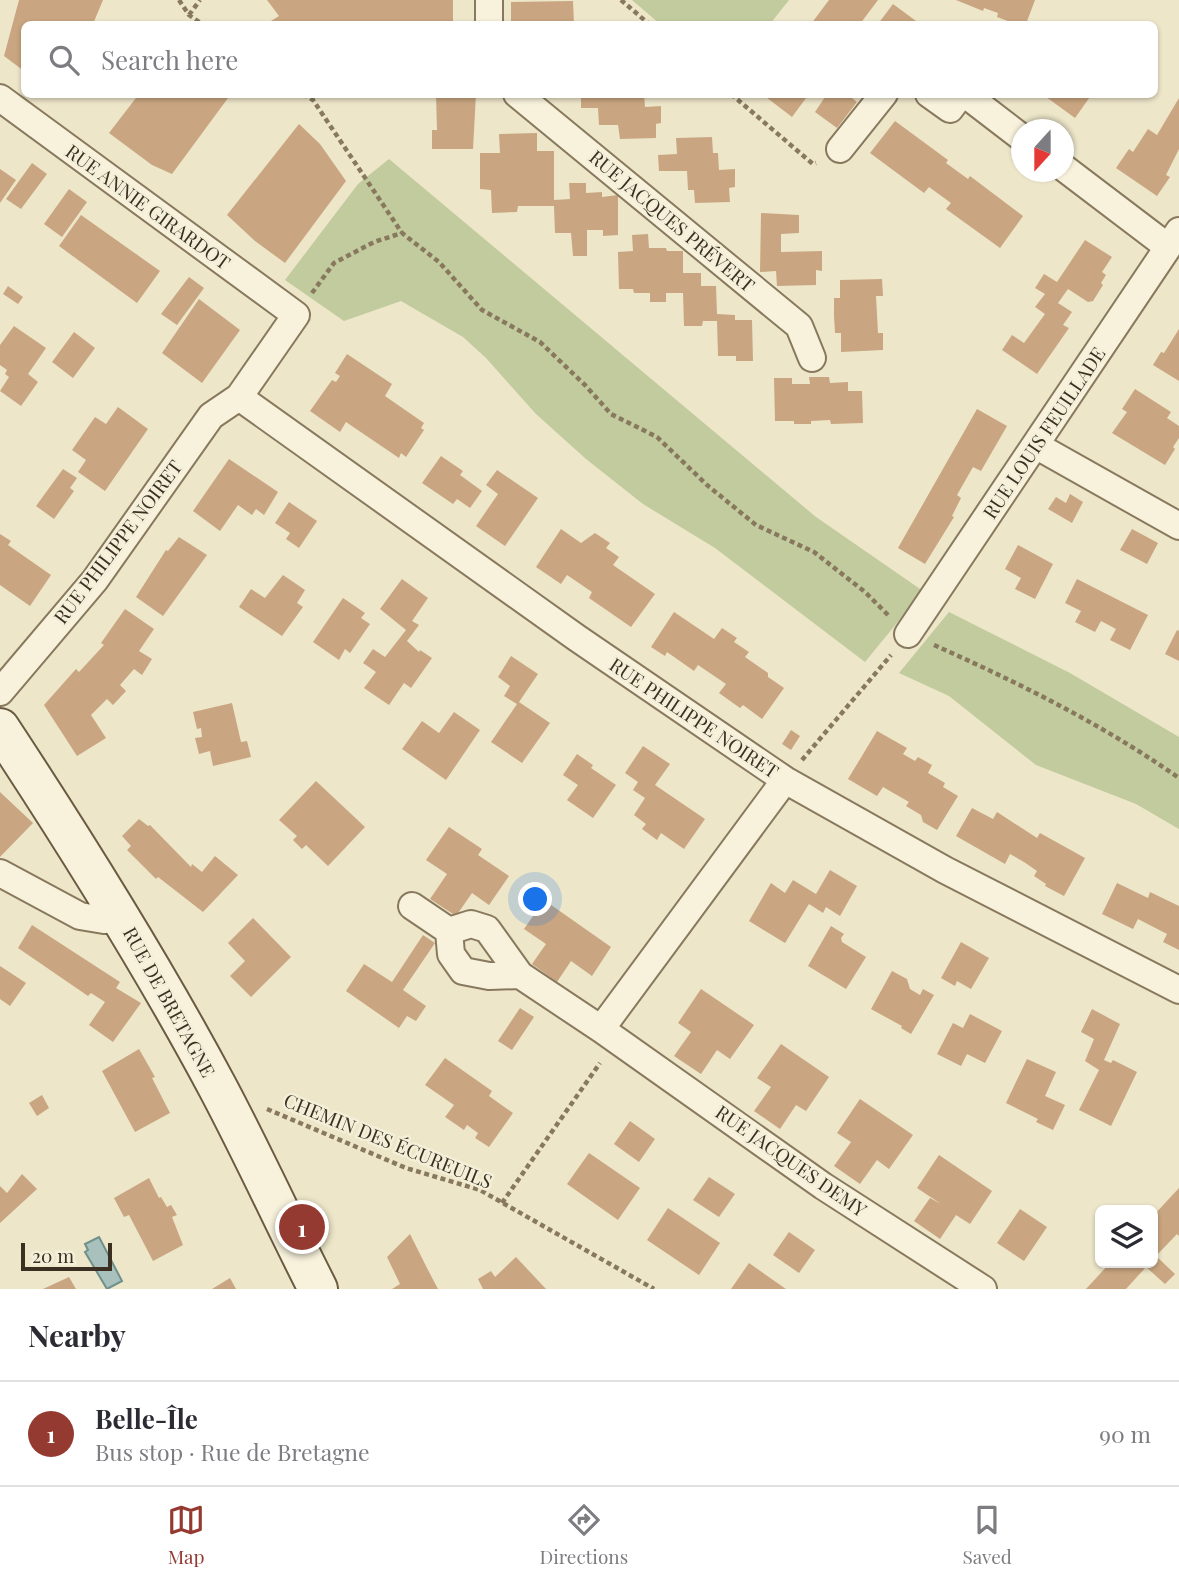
<!DOCTYPE html>
<html lang="en">
<head>
<meta charset="utf-8">
<style>
  :root { --surface:#fff; --page:#f7f7f7; --text:#2b2b33; --muted:#7c7c81; --line:#e1e1e2; --accent:#943a31 }
  body { margin:0; font-family:"Playfair Display",serif; background:var(--page); color:var(--text) }
  .controls { position:absolute; right:21px; bottom:21px; display:grid; overflow:hidden; border-radius:10px; box-shadow:0 2px 5px #0004 }
  .controls button { width:63px; height:63px; display:grid; place-items:center; padding:0; border:0; border-bottom:2px solid var(--line); background:var(--surface); color:var(--text); font:35px sans-serif }
  .compass { position:absolute; left:1011px; top:119px; width:63px; height:63px; border-radius:50%; background:var(--surface); box-shadow:0 2px 5px #0004; rotate:201deg }
  .scale { position:absolute; left:21px; bottom:18px; width:91px; box-sizing:border-box; padding-left:7px; border:4px solid #3a2f21; border-top:0; font-size:19px; line-height:24px; white-space:nowrap; color:#3a2f21; -webkit-text-stroke:5px #f4efd8; paint-order:stroke }
  .you { position:absolute; left:536px; top:900px; width:24px; height:24px; margin:-18px; border:5px solid #fff; border-radius:50%; background:#1a73e8; box-shadow:0 0 0 10px #1a73e833 }
  .badge { display:grid; place-items:center; width:46px; height:46px; border-radius:50%; background:var(--accent); color:#fff; font-size:23px; font-weight:700 }
  .pin { position:absolute; translate:-50% -50%; border:4px solid #fff; box-shadow:0 2px 7px #0006 }
  .list { margin:0; padding:0; list-style:none }
  h2 { display:flex; justify-content:space-between; align-items:center; height:91px; margin:0; padding:0 28px; font-size:30px }
  h2 small { font-size:23px; font-weight:400; color:var(--muted) }
  .list li { display:grid; grid-template-columns:46px 1fr auto; gap:21px; align-items:center; box-sizing:border-box; height:105px; padding:0 28px; border-top:2px solid var(--line) }
  .list b { display:block; font-size:26px; white-space:nowrap }
  .list p { margin:0; font-size:23px; white-space:nowrap; color:var(--muted) }
  .list em { font-size:23px; font-style:normal; color:var(--muted) }
  .icon { flex:none; width:38px; height:38px; fill:none; stroke:currentColor; stroke-width:2; stroke-linecap:round; stroke-linejoin:round }
  .map { position:relative; flex:none; width:1179px; height:1289px; overflow:hidden }
  .search { position:absolute; background:var(--surface); box-shadow:0 2px 5px #0004; left:21px; right:21px; top:21px; height:77px; display:flex; align-items:center; gap:18px; box-sizing:border-box; padding:0 24px; border-radius:10px; color:var(--muted); font-size:26px }
  .sheet { height:196px; background:var(--surface) }
  nav { display:flex; justify-content:space-around; align-items:center; box-sizing:border-box; height:98px; border-top:2px solid var(--line); background:var(--surface); font-size:19px; color:var(--muted) }
  nav a { display:grid; justify-items:center; gap:4px }
  nav .on { color:var(--accent) }
  .map>svg:first-child { display:block }
</style>
</head>
<body>
<div class="map">
<svg width="1179" height="1289" viewBox="0 0 1179 1289">
  <rect width="100%" height="100%" fill="#ede6c9"/>
  <!-- green -->
  <path fill="#c1cb9d" d="M632,0H789L770,24H660Z
    M389,159L816,517L923,591L865,662L715,548L643,504L586,459L536,414L486,358L463,337L401,301L344,321L285,280L358,184Z
    M949,612L1070,673L1179,737V829L1136,804L1036,765L949,696L899,673Z"/>
  <!-- water -->
  <path fill="#a9c1bd" stroke="#70908b" stroke-width="2" d="M99,1237L122,1281L107,1289L85,1252L88,1250L85,1244Z"/>
  <!-- building -->
  <path fill="#c9a681" d="M19,0H103L93,24H24V71L4,56Z
    M267,0H453V24H274L271,21L279,16Z
    M829,0H878L860,24H811Z
    M956,0H1035L1026,24H1016L997,17L998,13L984,8L983,11Z
    M573,1L574,24H517V21H511V2Z
    M893,4L916,21L914,24H878Z
    M139,94H231L172,174L152,165L109,133Z
    M436,94H476L473,149H432V130H437Z
    M581,94H644L645,107L661,106V123L656,124V138L620,139L618,125H599L598,108H581Z
    M762,94H809L792,117Z
    M827,94H847L857,102L837,128L815,112Z
    M1042,94H1092L1075,118Z
    M1179,98V149L1166,175L1170,177L1157,196L1116,168L1129,149L1133,152L1148,129L1157,135Z
    M895,121L948,160L946,163L968,179L970,176L1023,216L1000,248L946,209L951,203L929,187L924,193L870,153Z
    M299,124L320,144L346,181L285,263L255,241L227,215Z
    M537,133V151H554V200L570,199L569,183H586V193L602,192V197L618,195V235L603,236V230H587V256H573L571,233H555L554,206H518L517,212L492,213L491,190L480,189V153H500L499,134Z
    M712,137L713,153H718L719,170L735,169V187L729,188L730,202L695,203L694,190H688L687,171H659L658,155L677,154L676,138Z
    M32,163L47,174L21,209L6,199Z
    M0,169L16,180L0,203Z
    M69,189L87,202L62,237L44,224Z
    M761,213L799,215V233L781,234V252L822,251V271L816,270V285L777,286L776,271L760,272Z
    M81,215L160,271L137,303L59,246Z
    M648,234L649,248H666L667,251H683V273H701V286H716L717,314L735,315V320H752L753,361H736V356H718L717,321H703L702,326H684L683,293H666V302H650V293H634L633,289H619L618,252L633,251L632,235Z
    M1085,240L1112,257L1102,272L1106,275L1101,283L1103,285L1093,301L1088,302L1068,289L1058,303L1072,312L1063,325L1069,328L1037,374L1002,350L1012,335L1024,343L1045,314L1035,307L1045,294L1035,288L1044,274L1057,282Z
    M189,277L204,288L177,325L161,314Z
    M882,279L883,296H876L878,333H883V350L841,352V333H835L834,316V298H840V280Z
    M8,286L23,297L18,304L3,294Z
    M199,299L240,330L202,383L162,353Z
    M14,326L46,348L28,374L38,382L21,406L0,391L9,377L5,374L7,370L0,365V345Z
    M1179,329V381L1153,365L1161,352L1164,353Z
    M74,332L95,348L73,378L52,362Z
    M347,354L392,384L385,396L424,423L421,428L424,430L406,457L401,453L399,458L346,422L340,432L310,411L332,380L336,382L340,376L335,373Z
    M809,377H829L830,383L848,382V391H862L863,423L831,424L830,420L811,421V424H794V421H775L774,378H792V384H810Z
    M1135,389L1171,412L1167,418L1179,426V438L1173,447L1175,449L1165,465L1112,433L1127,412L1122,409Z
    M118,407L148,429L105,491L78,472L86,460L72,450L95,417L106,424Z
    M977,409L1007,426L981,471L973,467L957,495L961,498L952,516L954,517L925,564L898,548Z
    M441,456L463,471L460,475L482,491L470,508L457,499L453,504L422,483Z
    M229,459L278,492L264,515L256,509L252,515L238,505L220,531L193,511Z
    M63,469L77,478L70,488L74,491L54,519L36,506Z
    M497,470L538,498L505,546L476,526L498,494L486,485Z
    M1070,494L1083,502L1072,523L1048,509L1056,497L1066,503Z
    M289,502L317,521L299,548L286,539L290,533L275,523Z
    M561,529L581,543L595,533L610,543L606,548L619,557L613,565L655,594L631,627L589,598L592,592L567,575L561,584L536,567Z
    M1132,529L1158,543L1147,564L1120,550Z
    M0,534L11,541L8,545L51,575L30,606L0,585Z
    M179,537L207,555L163,616L136,597L166,550L168,551Z
    M1018,545L1053,564L1035,599L1015,589L1021,578L1005,569Z
    M283,575L305,590L297,603L303,607L282,636L239,607L251,589L265,598Z
    M402,579L428,598L412,621L419,625L407,641L419,652L420,650L432,658L411,688L404,683L389,705L364,688L376,672L363,663L373,649L385,657L406,630L380,609Z
    M1077,579L1148,615L1130,650L1110,640L1116,629L1101,621L1095,632L1075,622L1081,611L1065,603Z
    M343,598L365,613L361,618L370,624L350,653L345,649L339,660L313,642Z
    M125,609L154,629L139,651L152,659L142,675L134,669L120,685L126,691L113,705L107,699L91,715L106,738L77,756L44,705L76,669L79,672L104,645L101,643Z
    M674,612L714,639L722,628L737,638L734,642L749,652L745,657L768,673V677L784,688L762,719L743,705L740,708L719,693L726,684L698,665L694,671L667,652L665,656L651,647Z
    M1177,630L1179,631V661L1165,654Z
    M511,656L538,674L519,702L550,723L522,763L491,742L517,704L504,696L510,686L498,677Z
    M232,703L241,742L247,741L251,757L213,766L210,751L199,754L195,738L202,737L201,728L197,729L193,712Z
    M454,712L480,730L446,780L402,749L422,721L439,733Z
    M791,730L800,736L791,750L782,744Z
    M877,731L907,748L903,754L915,761L918,757L932,765L928,773L945,783L943,787L958,796L937,830L923,822L921,815L906,806L909,802L883,787L877,796L848,779Z
    M643,746L670,764L655,785L705,819L684,849L661,833L657,840L642,829L646,824L634,815L645,798L633,790L638,782L625,773Z
    M577,754L593,765L591,768L616,785L593,818L567,800L578,785L563,775Z
    M316,781L365,827L328,866L306,845L302,849L293,840L297,836L279,820Z
    M0,792L33,823L0,857Z
    M972,808L993,819L997,812L1037,838L1040,833L1085,858L1064,896L1045,886L1046,884L1034,876L1037,871L1024,862L1010,854L1005,864L956,836Z
    M139,819L148,826L150,825L191,867L192,864L202,872L215,856L238,875L203,912L158,877L156,879L127,850L131,846L122,836Z
    M449,827L482,849L478,855L509,876L489,905L472,893L456,916L430,899L447,874L426,860Z
    M830,870L857,886L840,916L826,907L823,913L809,904L785,943L749,921L771,883L785,893L793,880L816,894Z
    M1117,883L1148,898L1150,892L1179,906V950L1163,942L1167,934L1138,919L1133,929L1102,914Z
    M544,900L611,947L592,976L571,961L557,982L532,964L546,944L524,929Z
    M253,918L291,957L251,997L230,976L245,961L228,943Z
    M32,925L120,982L116,988L141,1003L113,1042L89,1025L105,1002L91,993L88,996L18,948Z
    M831,926L844,934L841,938L842,942L866,957L846,989L808,966Z
    M423,935L435,943L403,990L426,1006L416,1021L407,1016L399,1028L346,991L364,964L392,982Z
    M961,942L989,958L971,989L957,981L955,986L941,978Z
    M0,966L26,983L10,1006L0,999Z
    M892,971L907,979L910,989L920,995L923,989L934,995L911,1034L901,1028L902,1026L871,1009Z
    M701,989L754,1025L730,1059L717,1050L701,1074L674,1056L691,1032L678,1023Z
    M520,1008L534,1017L512,1050L498,1041Z
    M1092,1009L1120,1024L1104,1060L1111,1063L1113,1060L1137,1072L1111,1126L1079,1110L1099,1070L1085,1061L1094,1039L1081,1032Z
    M970,1014L1002,1031L985,1063L967,1054L961,1066L937,1054L953,1023L963,1028Z
    M781,1044L829,1077L806,1111L796,1105L780,1129L754,1111L771,1087L757,1078Z
    M139,1049L155,1077L152,1078L170,1113L135,1132L102,1071Z
    M445,1058L492,1091L489,1096L513,1113L489,1147L475,1138L478,1133L467,1125L464,1130L445,1117L454,1105L425,1085Z
    M1027,1059L1056,1072L1045,1096L1065,1105L1053,1130L1036,1122L1038,1119L1006,1103Z
    M42,1095L49,1108L37,1116L29,1103Z
    M860,1099L913,1135L889,1169L877,1160L860,1184L834,1166L851,1142L837,1133Z
    M630,1121L655,1139L639,1162L614,1144Z
    M589,1153L640,1188L618,1220L567,1184Z
    M939,1155L992,1191L970,1224L956,1215L940,1239L914,1221L930,1198L941,1204L917,1188Z
    M22,1174L37,1189L0,1223V1186L7,1193Z
    M709,1177L735,1194L719,1217L693,1200Z
    M149,1178L159,1198L161,1197L167,1207L171,1205L177,1215L172,1217L183,1245L153,1261L129,1215L124,1217L114,1198Z
    M1179,1188V1236L1177,1234L1156,1256L1175,1274L1165,1284L1146,1267L1126,1289H1086L1110,1263H1153V1216Z
    M668,1208L720,1243L699,1275L647,1240Z
    M1020,1209L1047,1227L1024,1261L997,1243Z
    M789,1232L815,1250L799,1273L773,1255Z
    M410,1234L428,1270L438,1289H392L400,1284L387,1257Z
    M516,1257L546,1289H483L478,1279L491,1271L495,1277Z
    M749,1263L786,1289H731Z
    M69,1277L76,1289H43Z
    M230,1278L236,1289H212Z"/>
  <g fill="none" stroke-linecap="round" stroke-linejoin="round">
    <defs>
      <path id="minor" d="M489,0V24
        M517,94L799,326L812,358
        M929,94L950,109L961,94
        M965,94L1021,137
        M0,98L296,315L239,397L577,638L785,780L945,870L1179,990
        M840,149L884,94
        M1064,168L1168,247
        M1037,446L1179,526
        M908,634L1179,231
        M0,692L95,580L211,416L239,397
        M0,873L80,916L104,920L122,919
        M412,906L449,931L451,954L463,971L489,976L520,975L601,1029L823,1186L983,1289
        M449,931L471,924L487,929L520,975
        M601,1029L785,780"/>
      <path id="secondary" d="M0,728C77,845 152,964 218,1088C253,1154 284,1222 318,1289"/>
    </defs>
    <!-- minor casing -->
    <use href="#minor" stroke="#88795e" stroke-width="30"/>
    <!-- secondary casing -->
    <use href="#secondary" stroke="#6a5a41" stroke-width="42"/>
    <!-- path -->
    <path stroke="#88795e" stroke-width="4.5" stroke-dasharray="5 3.5" stroke-linecap="butt" d="M179,0L189,15L202,24
      M621,0L649,24
      M189,15L200,0
      M303,94L313,100L402,233
      M731,94L813,164L816,163
      M312,293L334,263L374,242L402,233L439,262L482,310L540,342L585,385L611,414L657,437L707,485L756,525L814,552L865,592L889,616
      M934,645C1019,683 1102,724 1179,778
      M802,760L891,655
      M267,1109L406,1168L480,1190L654,1289
      M502,1203L600,1063"/>
    <!-- minor -->
    <use href="#minor" stroke="#f8f2dc" stroke-width="26"/>
    <!-- secondary -->
    <use href="#secondary" stroke="#f8f2dc" stroke-width="38"/>
  </g>
  <g text-anchor="middle" stroke-width="5" stroke-linejoin="round" paint-order="stroke">
    <!-- street labels -->
    <g font-size="19" fill="#3a2f21" stroke="#f4efd8">
      <text transform="translate(148 207) rotate(36)" y="7">RUE ANNIE GIRARDOT</text>
      <text transform="translate(672 221) rotate(40)" y="7">RUE JACQUES PRÉVERT</text>
      <text transform="translate(1044 433) rotate(-56)" y="7">RUE LOUIS FEUILLADE</text>
      <text transform="translate(118 542) rotate(-53)" y="7">RUE PHILIPPE NOIRET</text>
      <text transform="translate(694 718) rotate(34)" y="7">RUE PHILIPPE NOIRET</text>
      <text transform="translate(169 1002) rotate(61)" y="7">RUE DE BRETAGNE</text>
      <text transform="translate(388 1141) rotate(22)" y="7">CHEMIN DES ÉCUREUILS</text>
      <text transform="translate(791 1161) rotate(35)" y="7">RUE JACQUES DEMY</text>
    </g>
  </g>
</svg>
<div class="controls">
<button><svg class="icon" aria-label="layers" viewBox="0 0 24 24"><path d="M12 4l9 5-9 5-9-5zM3 14l9 5 9-5"/></svg></button>
</div>
<svg class="compass" viewBox="-18 -18 36 36"><path d="M0-13l5 13h-10z" fill="#e53935"/><path d="M0 13l5-13h-10z" fill="#7c7c81"/></svg>
<div class="scale">20 m</div>
<div class="you"></div>
<div class="pin badge" style="left:302px;top:1227px">1</div>
<div class="search"><svg class="icon" aria-label="search" viewBox="0 0 24 24"><circle cx="10" cy="10" r="6"/><path d="M15 15l6 6"/></svg>Search here</div>
</div>
<section class="sheet">
<h2>Nearby<small></small></h2>
<ul class="list">
<li><span class="badge">1</span><div><b>Belle-Île</b><p>Bus stop · Rue de Bretagne</p></div><em>90 m</em></li>
</ul>
</section>
<nav>
<a class="on"><svg class="icon" aria-label="map" viewBox="0 0 24 24"><path d="M3 6l6-2 6 2 6-2v14l-6 2-6-2-6 2zM9 4v14M15 6v14"/></svg>Map</a>
<a><svg class="icon" aria-label="directions" viewBox="0 0 24 24"><path d="M12 3l9 9-9 9-9-9zM9 14v-3h6M13 9l2 2-2 2"/></svg>Directions</a>
<a><svg class="icon" aria-label="saved" viewBox="0 0 24 24"><path d="M7 4h10v16l-5-4-5 4z"/></svg>Saved</a>
</nav>
</body>
</html>
